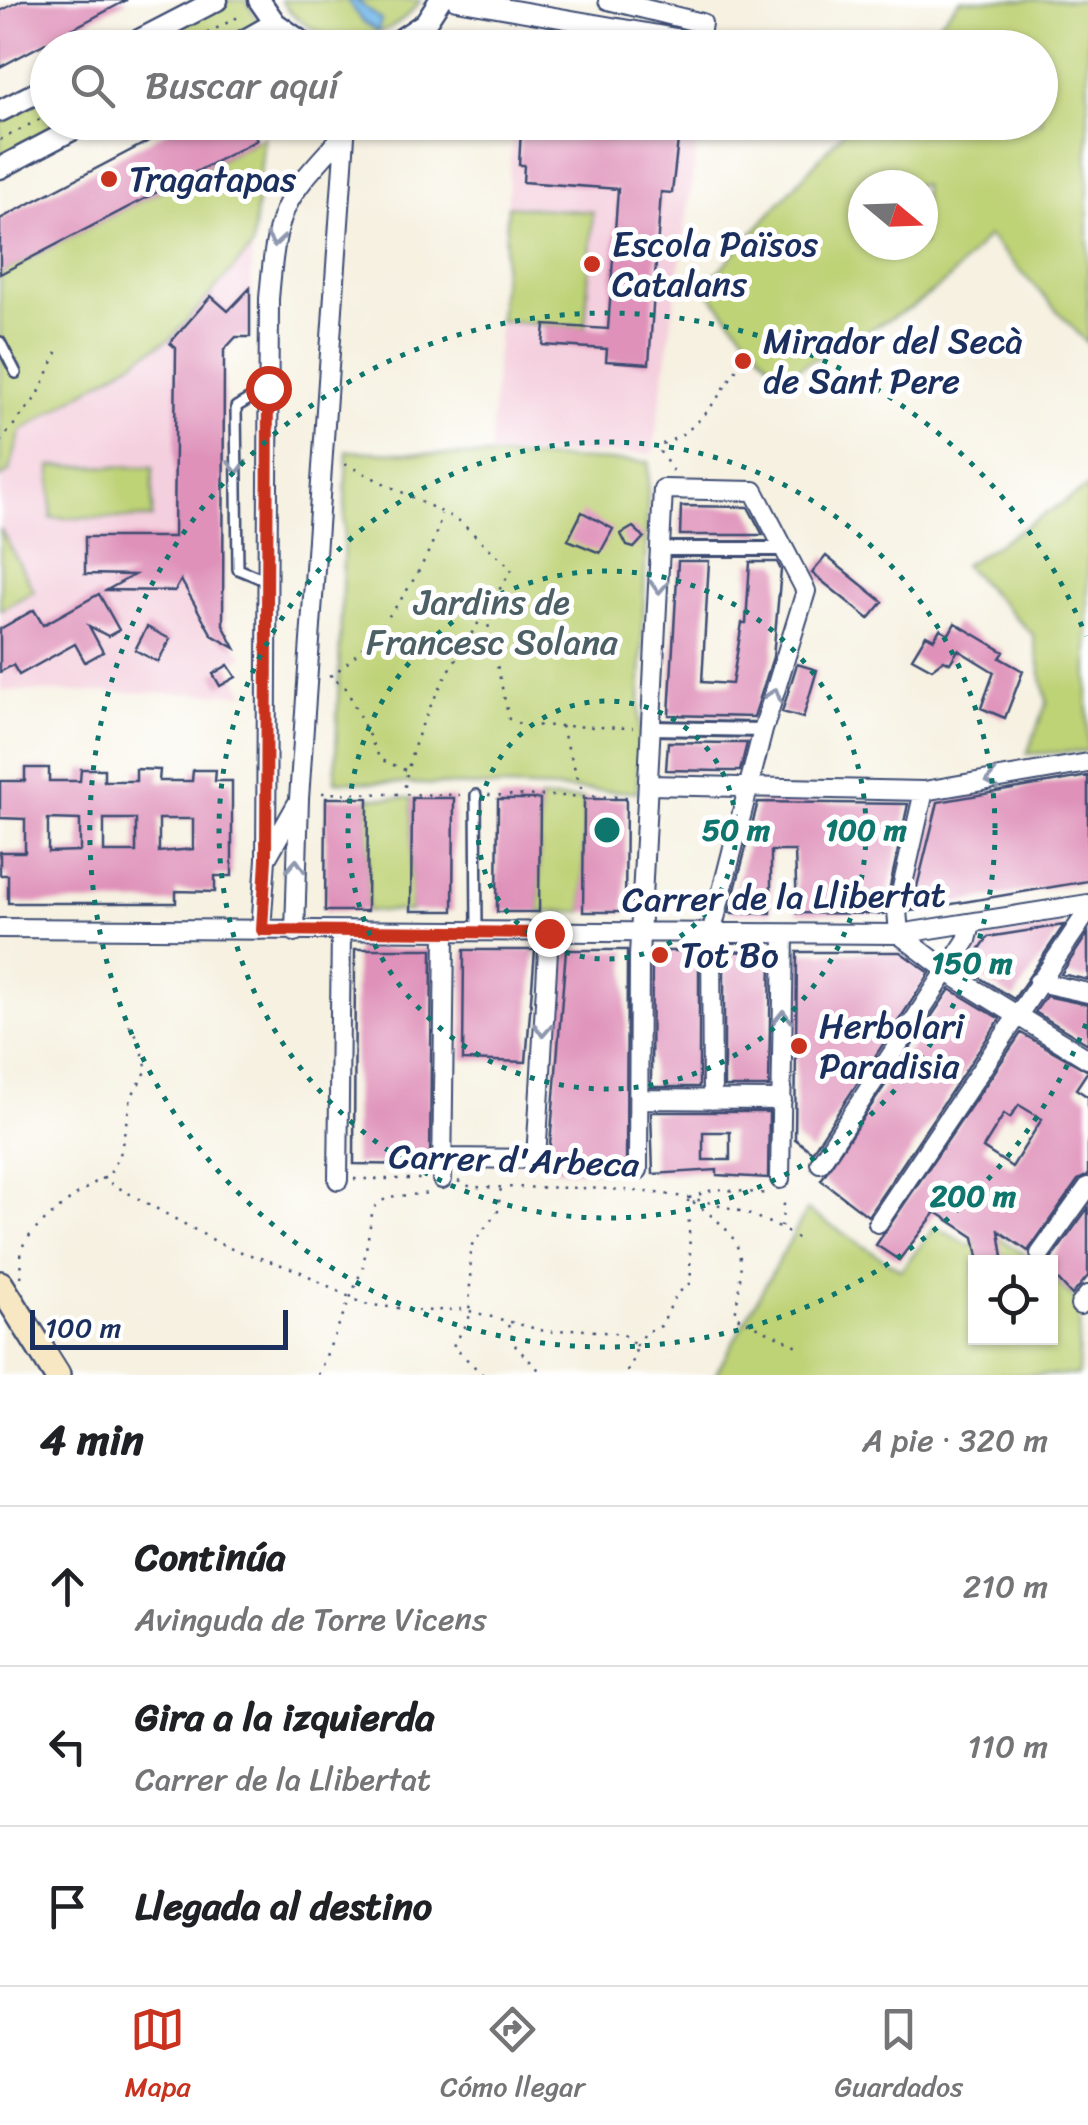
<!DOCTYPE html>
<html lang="es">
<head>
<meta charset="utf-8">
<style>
  :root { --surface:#fff; --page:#f6f6f6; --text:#202124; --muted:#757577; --line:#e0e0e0; --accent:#c8321e }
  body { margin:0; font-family:Sriracha,sans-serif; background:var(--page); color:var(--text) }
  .controls { position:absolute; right:30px; bottom:30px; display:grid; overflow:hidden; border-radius:0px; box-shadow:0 2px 8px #0004 }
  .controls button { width:90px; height:90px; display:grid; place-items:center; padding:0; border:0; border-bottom:2px solid var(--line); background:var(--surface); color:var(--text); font:50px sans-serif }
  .compass { position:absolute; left:848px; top:170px; width:90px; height:90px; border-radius:50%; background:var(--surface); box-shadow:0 2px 8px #0004; rotate:109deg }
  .scale { position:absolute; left:30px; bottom:25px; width:258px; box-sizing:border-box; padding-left:10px; border:5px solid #1b2f5e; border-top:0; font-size:28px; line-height:35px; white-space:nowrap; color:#1b2f5e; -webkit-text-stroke:8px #fff; paint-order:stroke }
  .stop { position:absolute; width:30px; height:30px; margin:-22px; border:8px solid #c8321e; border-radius:50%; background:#fff }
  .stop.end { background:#c8321e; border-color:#fff; box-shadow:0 2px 10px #0008 }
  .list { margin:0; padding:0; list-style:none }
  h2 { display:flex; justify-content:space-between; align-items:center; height:130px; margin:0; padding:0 40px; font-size:42px }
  h2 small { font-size:32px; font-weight:400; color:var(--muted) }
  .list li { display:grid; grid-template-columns:65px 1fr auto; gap:30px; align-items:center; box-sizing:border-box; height:160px; padding:0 40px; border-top:2px solid var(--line) }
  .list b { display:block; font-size:38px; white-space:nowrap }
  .list p { margin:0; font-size:32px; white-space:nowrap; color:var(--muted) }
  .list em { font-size:32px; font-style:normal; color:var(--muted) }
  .icon { flex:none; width:55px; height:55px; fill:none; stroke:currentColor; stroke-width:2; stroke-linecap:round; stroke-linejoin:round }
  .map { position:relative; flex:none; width:1088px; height:1375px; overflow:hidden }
  .search { position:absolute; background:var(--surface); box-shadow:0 2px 8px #0004; left:30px; right:30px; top:30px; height:110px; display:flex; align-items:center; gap:25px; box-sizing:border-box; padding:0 35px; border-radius:55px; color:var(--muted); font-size:38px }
  .sheet { height:610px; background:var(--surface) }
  nav { display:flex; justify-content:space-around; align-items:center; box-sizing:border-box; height:140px; border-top:2px solid var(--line); background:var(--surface); font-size:28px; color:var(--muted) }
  nav a { display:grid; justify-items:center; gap:5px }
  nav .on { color:var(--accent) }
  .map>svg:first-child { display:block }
</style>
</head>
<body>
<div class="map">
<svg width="1088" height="1375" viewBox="0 0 1088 1375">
  <rect width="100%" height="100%" fill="#fff"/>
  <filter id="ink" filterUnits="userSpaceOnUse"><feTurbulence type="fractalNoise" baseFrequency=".01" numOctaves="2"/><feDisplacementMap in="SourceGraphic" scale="20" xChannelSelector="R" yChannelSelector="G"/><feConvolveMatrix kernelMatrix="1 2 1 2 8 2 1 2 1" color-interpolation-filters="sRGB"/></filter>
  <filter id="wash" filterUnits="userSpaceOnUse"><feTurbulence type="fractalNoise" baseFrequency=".0048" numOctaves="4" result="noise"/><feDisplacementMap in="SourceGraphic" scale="40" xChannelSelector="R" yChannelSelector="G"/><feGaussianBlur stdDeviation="2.25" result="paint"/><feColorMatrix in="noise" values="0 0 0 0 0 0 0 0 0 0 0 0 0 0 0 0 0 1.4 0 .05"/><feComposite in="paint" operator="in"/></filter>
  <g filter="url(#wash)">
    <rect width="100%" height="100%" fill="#f6f1e1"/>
    <!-- built -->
    <path fill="#f4cfdd" d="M513,123H700L653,454H490Z
      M252,248L250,337H236L224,350L223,625L243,656L229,665L245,694L0,691V478L9,472L21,431L171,338Z"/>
    <!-- green -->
    <path fill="#bed276" stroke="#6c806a" stroke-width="2.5" fill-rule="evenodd" d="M231,0H246L257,20L255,26L213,47L140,48Z
      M281,0H421C386,49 316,52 281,0Z
      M960,0H1088V344L988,236L949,279L912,307L781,377L704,287L851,123L1040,122V48L917,47ZM863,185H923V245H863Z
      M47,96L48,122L69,123L0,158V121Z
      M513,122L654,123L645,138L513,128Z
      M264,137L252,248L171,338L21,431L9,472L0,478V274Z
      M508,206L593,212L585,328L499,321Z
      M347,451L649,462L637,792L335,781Z
      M51,466L153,467L152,518H51Z
      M1088,487V751L1027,754L1047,702L1033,635L964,565Z
      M0,528L34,591L0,610Z
      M368,798H412L411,911H367Z
      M540,799H584L583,912H539Z
      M807,1210L901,1270L935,1227L971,1246L984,1228L1036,1262H976V1338H1050L1051,1276L1080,1305L1078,1375H715Z"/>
    <!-- water -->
    <path fill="#73b8ea" stroke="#4774a4" stroke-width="2.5" d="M347,0H364L358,2L381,20L378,31L362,21Z"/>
    <g id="blocks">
      <!-- building -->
      <path fill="#df91b9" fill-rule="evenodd" d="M22,0H127L0,67V11Z
        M185,122H248L257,140L0,274V219Z
        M662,122L679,131L672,193L661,192L649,364L606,361L607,349L543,345L545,325L608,329L618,189L523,182L524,165H519L521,129L653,138Z
        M250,288V337H236L224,350L223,625L235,648L212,635L181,580L175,591L107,590L134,575L85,574V537H174L176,348L170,343L211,296L228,311Z
        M681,506L748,507L763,535H680Z
        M582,512L613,529L600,553L568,540Z
        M633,527L644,537L634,548L627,546L621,534Z
        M826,556L883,602L869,619L812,573Z
        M678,561H709L702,682L732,684L742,623H746L750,562H777L781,570L773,657L754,717L669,715Z
        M99,594L119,630L108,636L89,626L103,652L85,662L75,644L19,675L13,665L0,672V629L34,610L43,625Z
        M955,623L1004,652L1000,658L1023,671L1005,718L981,708L994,672L958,650L950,663L944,660L932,669L912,658L926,635L934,639L940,629L949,634Z
        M147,627L170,639L158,662L135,650Z
        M797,664L817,670L803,718L782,712Z
        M228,665L236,677L220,686L213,674Z
        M668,742L731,743H747L740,771H723L666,770Z
        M25,768H49V781H80L81,769H104V781H136V769L160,770L159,781H192L193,770H216L215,781H232V876H215V892L176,891V903H8V875H0V852H25V819L0,818V781H25ZM48,819L80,820V851L48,852ZM104,819H136V852H104ZM159,819H193V849L159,852Z
        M1088,776V881L911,911L938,802Z
        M326,798H368L367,911H325Z
        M412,798H454L453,911H411Z
        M498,799H540L539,912H497Z
        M584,799H626L625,912H583Z
        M758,802L908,804L884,914L797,913L795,851H771V913H729Z
        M1064,925L1014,999L966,969L988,937Z
        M1088,933V980L1061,974Z
        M355,949H432L430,1165L354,1164Z
        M464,950H535L526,1062L463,1060Z
        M566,950H627L626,1172L548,1169Z
        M652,951H699V1087H651Z
        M771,951L769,1087H724V952Z
        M797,952H900L930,973L812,1152L795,1139Z
        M950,989L1000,1019L868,1216L821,1180Z
        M1046,996L1088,1005V1044L1035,1012Z
        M1021,1033L1088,1071L1076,1089L1088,1097V1175L1078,1180L1028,1251L999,1231L1003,1257L979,1262L974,1237L936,1212L899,1260L876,1245ZM1019,1105L1042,1119L1012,1167L983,1148L1004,1114L1010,1118Z
        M651,1112H769L768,1178L717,1175V1170L653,1174ZM703,1132H730V1160H703Z
        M1088,1208V1276L1072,1295L1050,1271L1049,1262Z"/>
    </g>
  </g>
  <g filter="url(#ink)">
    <use href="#blocks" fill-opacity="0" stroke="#3c4c72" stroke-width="2.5"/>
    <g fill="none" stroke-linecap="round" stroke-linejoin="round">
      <defs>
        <path id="service" d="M0,342L16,373
          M267,581L238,569L236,407L268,388
          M476,795L477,930"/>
        <path id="pedestrian" d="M661,549H784
          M652,728L763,730"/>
        <path id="minor" d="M456,0L699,42L702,23L608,0
          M648,785L924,791L1088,763
          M924,791L897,910L899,934L958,979L1088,1059
          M266,859L269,299C277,204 283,201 346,132
          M0,928L899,934L1088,904
          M261,930L266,859L297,804
          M295,932L299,799L346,122
          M1038,982L1088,993
          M639,1099L782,1100
          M442,1158L536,1159L549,933
          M820,1163L967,940L971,925
          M638,1170L639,956L663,489L754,491L806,591L763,730L711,934L712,1100
          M442,1179L445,933
          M780,1179L784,934
          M338,1180L341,932
          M878,1223L1088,911
          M1040,1254L1088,1187
          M1080,1305L1088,1295"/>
        <path id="tertiary" d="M259,0L275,23L310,48
          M124,48L217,0
          M231,48L275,23
          M388,48L425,23L440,0
          M0,111L48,87
          M0,168L87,122"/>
        <path id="secondary" d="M0,1284L57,1375"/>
      </defs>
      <!-- service casing -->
      <use href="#service" stroke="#3c4c72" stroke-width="14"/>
      <!-- pedestrian casing -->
      <use href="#pedestrian" stroke="#3c4c72" stroke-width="18"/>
      <!-- minor casing -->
      <use href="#minor" stroke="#3c4c72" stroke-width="22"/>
      <!-- tertiary casing -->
      <use href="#tertiary" stroke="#3c4c72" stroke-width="25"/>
      <!-- secondary casing -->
      <use href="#secondary" stroke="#3c4c72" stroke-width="30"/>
      <!-- path -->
      <path stroke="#3c4c72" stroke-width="2.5" stroke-dasharray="2.5 8" stroke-linecap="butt" d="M179,48L240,16
        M0,140L48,115
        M0,442L38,395L59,348
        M345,464L458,520L512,569C471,638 412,713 404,794
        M673,471L660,452L662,444C700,431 718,397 739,365
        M486,615L509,719L523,725L633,728
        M561,726L583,794
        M405,770L380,759L346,688L330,676C371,650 434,562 441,514
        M322,793L460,795
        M488,795L630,797
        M101,1178L226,1247L297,1270L363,1304L424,1311L462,1309L548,1332L575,1329L623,1334L636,1346L635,1357L625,1375
        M354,1179H426
        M458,1181L471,1187C577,1189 707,1179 800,1240
        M689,1198L715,1189L769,1194
        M693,1202C749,1241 744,1254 735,1316L802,1348
        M781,1227L785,1197
        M21,1277C23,1267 19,1255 23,1246C28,1230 93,1179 108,1177L120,1155L131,1097L147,1070L139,1039L128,1023
        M508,1325L516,1347L544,1375
        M636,1346L645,1332L661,1326L676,1295L691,1282L688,1200
        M318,1375L363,1267L373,1208L388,1197L430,1193
        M483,1375L453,1346L469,1320L471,1246L498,1211L501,1187"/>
      <!-- service -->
      <use href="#service" stroke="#fff" stroke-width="9"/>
      <!-- pedestrian -->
      <use href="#pedestrian" stroke="#fff" stroke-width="12"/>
      <!-- minor -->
      <use href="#minor" stroke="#fff" stroke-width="18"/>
      <!-- tertiary -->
      <use href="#tertiary" stroke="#fff" stroke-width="20"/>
      <!-- secondary -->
      <use href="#secondary" stroke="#f7e8c3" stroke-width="25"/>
    </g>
    <!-- one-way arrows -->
    <defs><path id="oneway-chevron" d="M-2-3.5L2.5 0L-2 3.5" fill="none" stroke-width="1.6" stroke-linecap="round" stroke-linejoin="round" transform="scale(2.5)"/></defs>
    <g stroke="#8d97ae">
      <use href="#oneway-chevron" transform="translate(275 240) rotate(99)"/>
      <use href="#oneway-chevron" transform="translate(237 467) rotate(89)"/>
      <use href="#oneway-chevron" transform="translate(659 587) rotate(93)"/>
      <use href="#oneway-chevron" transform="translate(774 695) rotate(-73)"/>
      <use href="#oneway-chevron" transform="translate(992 780) rotate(170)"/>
      <use href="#oneway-chevron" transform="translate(296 866) rotate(-87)"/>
      <use href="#oneway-chevron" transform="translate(783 1017) rotate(-89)"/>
      <use href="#oneway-chevron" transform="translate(543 1030) rotate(93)"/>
    </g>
  </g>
  <g fill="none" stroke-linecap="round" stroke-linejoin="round" filter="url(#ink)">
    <!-- route -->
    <path stroke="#c8321e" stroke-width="12" d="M268,388L266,859L262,930L549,933"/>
  </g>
  <!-- distance rings -->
  <g fill="none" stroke="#0f766e" stroke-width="5" stroke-dasharray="5 10">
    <circle cx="607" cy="830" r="129"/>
    <circle cx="607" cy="830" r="259"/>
    <circle cx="607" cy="830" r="388"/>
    <path d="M1086 1024A517 517 0 1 1 1086 636"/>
  </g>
  <!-- markers -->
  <g fill="#c8321e" stroke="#fff" stroke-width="4">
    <circle cx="109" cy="179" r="10"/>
    <circle cx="592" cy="264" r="10"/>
    <circle cx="743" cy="361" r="10"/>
    <circle cx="660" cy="955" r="10"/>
    <circle cx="799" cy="1046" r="10"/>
  </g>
  <g text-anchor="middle" stroke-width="10" stroke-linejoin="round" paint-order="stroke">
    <!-- poi labels -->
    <g font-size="35" fill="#1b2f5e" stroke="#fff" text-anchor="start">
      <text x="129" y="191">Tragatapas</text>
      <text x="612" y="256">Escola Països<tspan x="612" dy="40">Catalans</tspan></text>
      <text x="763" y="353">Mirador del Secà<tspan x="763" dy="40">de Sant Pere</tspan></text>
      <text x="680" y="967">Tot Bo</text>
      <text x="819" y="1038">Herbolari<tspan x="819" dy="40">Paradisia</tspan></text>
    </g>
    <!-- park labels -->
    <g font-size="35" fill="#4c6065" stroke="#fff">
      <text x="492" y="614">Jardins de<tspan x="492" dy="40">Francesc Solana</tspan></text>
    </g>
    <!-- street labels -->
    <g font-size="35" fill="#1b2f5e" stroke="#fff">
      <text transform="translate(784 897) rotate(-1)" y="12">Carrer de la Llibertat</text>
      <text transform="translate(514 1160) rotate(2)" y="12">Carrer d'Arbeca</text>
    </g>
  </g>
  <circle cx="607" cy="830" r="15" fill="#0f766e" stroke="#fff" stroke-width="5"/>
  <g font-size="30" text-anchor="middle" font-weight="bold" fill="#0f766e" stroke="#fff" stroke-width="10" stroke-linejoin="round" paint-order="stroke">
    <text x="736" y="840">50 m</text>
    <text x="866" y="840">100 m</text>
    <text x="972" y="973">150 m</text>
    <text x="973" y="1206">200 m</text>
  </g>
</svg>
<div class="controls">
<button><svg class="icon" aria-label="locate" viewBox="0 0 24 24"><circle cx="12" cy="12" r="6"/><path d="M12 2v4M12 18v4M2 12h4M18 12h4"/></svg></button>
</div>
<svg class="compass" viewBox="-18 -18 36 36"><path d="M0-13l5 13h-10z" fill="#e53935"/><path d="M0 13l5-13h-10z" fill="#757577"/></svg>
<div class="scale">100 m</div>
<div class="stop" style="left:268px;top:388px"></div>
<div class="stop end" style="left:549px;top:933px"></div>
<div class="search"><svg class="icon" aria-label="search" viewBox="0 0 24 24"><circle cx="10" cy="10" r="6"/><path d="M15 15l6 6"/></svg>Buscar aquí</div>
</div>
<section class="sheet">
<h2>4 min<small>A pie · 320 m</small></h2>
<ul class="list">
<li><svg class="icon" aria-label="ahead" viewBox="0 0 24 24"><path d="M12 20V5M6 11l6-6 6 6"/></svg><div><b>Continúa</b><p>Avinguda de Torre Vicens</p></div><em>210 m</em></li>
<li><svg class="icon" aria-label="left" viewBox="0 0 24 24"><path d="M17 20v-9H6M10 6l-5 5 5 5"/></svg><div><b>Gira a la izquierda</b><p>Carrer de la Llibertat</p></div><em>110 m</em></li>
<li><svg class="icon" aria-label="arrive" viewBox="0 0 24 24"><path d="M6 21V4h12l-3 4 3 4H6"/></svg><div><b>Llegada al destino</b></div></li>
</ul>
</section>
<nav>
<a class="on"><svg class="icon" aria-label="map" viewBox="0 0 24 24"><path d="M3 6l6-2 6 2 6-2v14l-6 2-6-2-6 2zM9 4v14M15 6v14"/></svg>Mapa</a>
<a><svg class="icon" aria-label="directions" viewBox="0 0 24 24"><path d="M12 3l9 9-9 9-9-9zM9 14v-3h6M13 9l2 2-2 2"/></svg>Cómo llegar</a>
<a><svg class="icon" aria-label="saved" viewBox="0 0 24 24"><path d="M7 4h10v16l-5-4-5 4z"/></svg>Guardados</a>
</nav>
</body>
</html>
